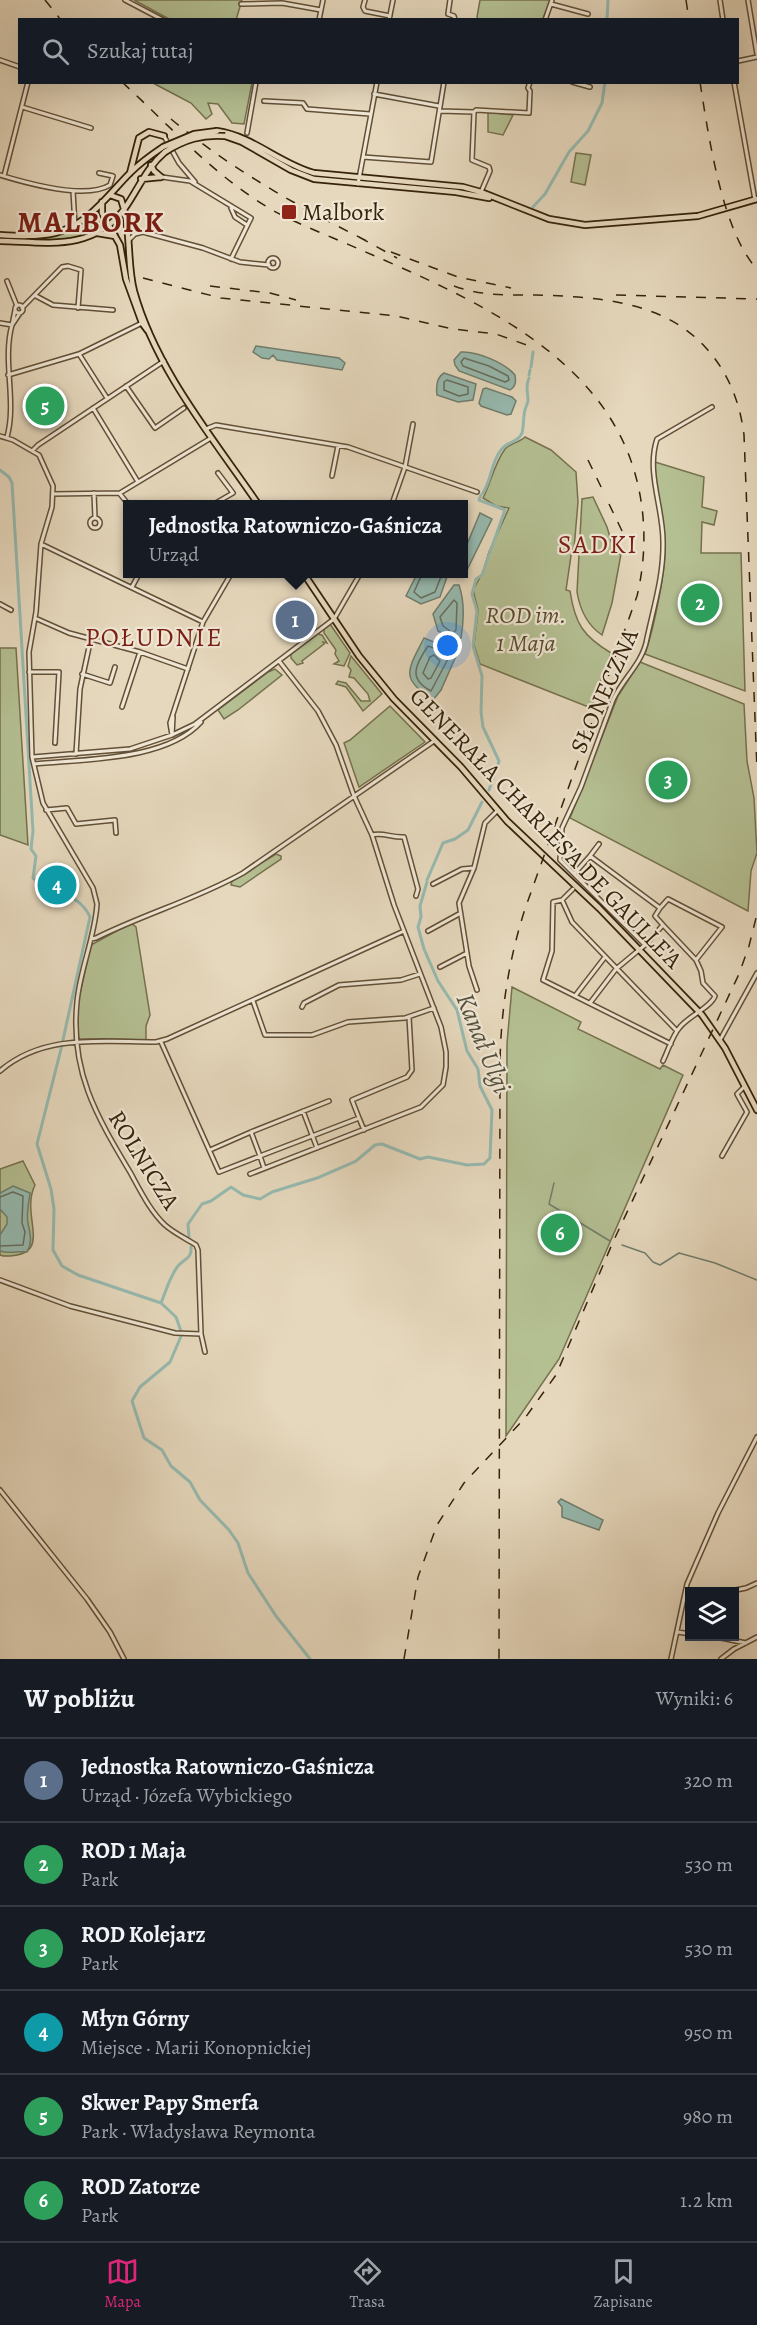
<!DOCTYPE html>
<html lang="pl">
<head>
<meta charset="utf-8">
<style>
  :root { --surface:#171b24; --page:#20242c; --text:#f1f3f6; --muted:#9ea1a6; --line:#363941; --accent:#db2777 }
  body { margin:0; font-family:Alegreya,serif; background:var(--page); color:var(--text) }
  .controls { position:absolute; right:18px; bottom:18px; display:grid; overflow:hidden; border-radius:0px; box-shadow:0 6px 24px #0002 }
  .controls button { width:54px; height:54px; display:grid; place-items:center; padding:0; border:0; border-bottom:2px solid var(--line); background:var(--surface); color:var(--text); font:30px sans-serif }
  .you { position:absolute; left:448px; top:646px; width:21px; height:21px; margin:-15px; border:4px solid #fff; border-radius:50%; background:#1a73e8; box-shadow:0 0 0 9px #1a73e833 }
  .badge { display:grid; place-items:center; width:39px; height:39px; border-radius:50%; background:var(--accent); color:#fff; font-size:20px; font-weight:700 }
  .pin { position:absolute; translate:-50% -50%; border:3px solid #fff; box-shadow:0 2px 6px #0006 }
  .popup { position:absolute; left:123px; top:500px; width:345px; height:78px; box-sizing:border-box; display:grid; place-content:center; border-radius:0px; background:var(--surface); filter:drop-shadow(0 2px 4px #0005); font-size:20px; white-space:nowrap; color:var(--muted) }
  .popup b { font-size:22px; color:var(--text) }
  .popup::after { content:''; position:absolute; left:50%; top:100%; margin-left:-12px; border:12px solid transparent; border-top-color:var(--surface) }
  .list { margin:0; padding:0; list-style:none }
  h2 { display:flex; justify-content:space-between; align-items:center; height:78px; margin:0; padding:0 24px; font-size:26px }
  h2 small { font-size:20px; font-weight:400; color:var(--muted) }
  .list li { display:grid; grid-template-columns:39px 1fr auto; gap:18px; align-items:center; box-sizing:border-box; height:84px; padding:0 24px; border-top:2px solid var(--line) }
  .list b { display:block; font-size:22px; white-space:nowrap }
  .list p { margin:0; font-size:20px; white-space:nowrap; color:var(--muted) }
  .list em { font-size:20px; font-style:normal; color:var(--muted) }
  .icon { flex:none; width:33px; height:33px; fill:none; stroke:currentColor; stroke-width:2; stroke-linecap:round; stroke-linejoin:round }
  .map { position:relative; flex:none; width:757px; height:1659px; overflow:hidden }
  .search { position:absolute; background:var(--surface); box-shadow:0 6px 24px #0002; left:18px; right:18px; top:18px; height:66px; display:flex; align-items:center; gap:15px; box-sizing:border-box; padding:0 21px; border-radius:0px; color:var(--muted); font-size:22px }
  .sheet { height:582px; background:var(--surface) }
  nav { display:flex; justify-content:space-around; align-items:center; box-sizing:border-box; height:84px; border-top:2px solid var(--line); background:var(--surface); font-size:16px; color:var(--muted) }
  nav a { display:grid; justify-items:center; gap:3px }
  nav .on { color:var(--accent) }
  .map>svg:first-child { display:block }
</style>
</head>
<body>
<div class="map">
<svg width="757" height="1659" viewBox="0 0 757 1659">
  <rect width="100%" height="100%" fill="#e6d8bd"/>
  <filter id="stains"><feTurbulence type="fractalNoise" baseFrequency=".00333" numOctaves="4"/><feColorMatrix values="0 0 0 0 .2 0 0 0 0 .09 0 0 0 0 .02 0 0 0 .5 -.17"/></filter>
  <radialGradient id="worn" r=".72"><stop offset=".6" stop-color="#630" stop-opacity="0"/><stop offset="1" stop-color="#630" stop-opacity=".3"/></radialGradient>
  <!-- green -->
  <path fill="#b4bf92" stroke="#75714e" stroke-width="1.5" d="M134,0H242L236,20L169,19Z
    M480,0H551L543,19L478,20L477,17Z
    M153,83H252L244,124L232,123L218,104L208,103L212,114L206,119L191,103Z
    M488,112L513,115L503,135L488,132Z
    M576,153L591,155L585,185L571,182Z
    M94,214L102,227C71,246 35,240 0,239C6,236 19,237 27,237C53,238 74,230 94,214Z
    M59,392L64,399L39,417L36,413L35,396Z
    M525,437L551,450L576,472L578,502L574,549H572L566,590L570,591C575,624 583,636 611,653L591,708L480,664L474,645L478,610L473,590L483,572L489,552L509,508L496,506L483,498C491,483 494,464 505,449C510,443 519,443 525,437Z
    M655,462L704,477L702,507L717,511L714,525L702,522L701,553H741L745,691L645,654C654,628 666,570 665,543C663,516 657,490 653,463Z
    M593,497L607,527L615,554H621L612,603L602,635C587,625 580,610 577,592L582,499Z
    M330,624L350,653L344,666L334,664L339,661L335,654L336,650L324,633V629Z
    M317,634L322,635L327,643L323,642L324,644L302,661L303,663L297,665L291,658V654Z
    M0,648H16L28,845L0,835Z
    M351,656L382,694L363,711L346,687L336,684L338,681L346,683L361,701H370L368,694L354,678L349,677L351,670L348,666Z
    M640,662L744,704L747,761L754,798L757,853L751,871L748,911L570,818L618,696Z
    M275,669L282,675L238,710L224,719L218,710L268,672Z
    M390,706L425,742L359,787L344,743L350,740Z
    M276,854L281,856V859L240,887L231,885L232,881Z
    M131,923L136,927L150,1015L146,1026V1040L80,1039L78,1037V1002L91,945Z
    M512,987L581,1022L578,1029L660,1069L663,1065L683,1075L559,1359L506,1436L507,1043Z
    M23,1161L35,1185C19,1217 57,1257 3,1256L0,1255V1169Z"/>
  <!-- water -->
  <path fill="#96bab0" stroke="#707e6e" stroke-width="1.5" d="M256,346L339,358L345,363L342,370L277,360L273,355L269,359L262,358L253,352Z
    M461,352C477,351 505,363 515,375C516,382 516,386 510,390L459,371L455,365L454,360Z
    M444,373L476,384L473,400L458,402L437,395C436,387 437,377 444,373Z
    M486,388L512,397L516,401L511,414L507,415L481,406L479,403L483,389Z
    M480,513L492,519L467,570L465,575L463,574V554Z
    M417,574H448L440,597L421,604L406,596Z
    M454,585H459C465,602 464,620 461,638L455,640L438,631L433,614Z
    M424,638L451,649L456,656L441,690L433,700C399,678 408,670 424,638Z
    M13,1186L30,1193C29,1202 26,1214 28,1223C30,1234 33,1242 27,1252C18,1251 8,1254 0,1251V1235L7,1224V1217L0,1209V1193Z
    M561,1499L603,1520L599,1530L562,1517V1507L558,1502Z"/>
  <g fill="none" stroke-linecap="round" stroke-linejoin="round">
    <!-- shore -->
    <path stroke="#666e5d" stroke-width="1.5" d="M464,358L489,366L508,376L509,380L505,382L463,366L461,362Z
      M447,380L468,387V394L459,396L444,390V382Z
      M422,574L414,592L421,598L435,592L442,574
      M454,600L457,603L456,630L453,633L443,626L440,617Z
      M428,646L447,653L449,657L431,691C408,679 415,665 428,646Z
      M434,655L440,661L431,678L428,679L423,673L430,657Z
      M0,1197L13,1192L23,1196L22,1223L25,1232L23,1245L0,1246"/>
    <!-- stream -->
    <path stroke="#707e6e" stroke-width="1.5" d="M554,1183L549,1204L610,1241
      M622,1245L645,1253L653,1262L660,1265L679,1253L715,1263L757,1280"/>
    <!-- canal -->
    <path stroke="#96bab0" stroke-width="3" d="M607,20L608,0
      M533,207L545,194L569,152L588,131L602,103L605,82
      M531,367L533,352
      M529,375L530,370
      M0,470L9,477L12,483L33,831L31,849L36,856L33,878L38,882C57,891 81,896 90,917L61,1049L37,1144L51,1189L54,1209L53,1250L62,1266L78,1275L161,1303L176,1317L182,1334L170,1362L140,1387L132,1401L144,1438L162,1450L171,1466L190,1482L200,1500L229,1530L238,1543L248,1573L276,1616L310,1659
      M483,493C492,479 491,462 501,450C507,441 518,443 522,433C524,426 523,417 525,410C525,409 528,402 528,401C528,392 525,387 529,378
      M481,495L479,500L505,510L482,575L476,579L472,594L477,611L473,646L482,676L481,712L483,727L499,761L489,790
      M427,880L443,843L455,839L468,830L482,802
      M189,1238L188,1224L202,1204L211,1201L231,1187L243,1195L260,1199L272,1192L317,1178L356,1161L375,1145L382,1144L420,1159L428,1157L467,1165L484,1164L490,1158L492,1110L480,1086L478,1069L467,1051L457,1010L438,981L424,949L418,927L421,917L420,906L427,882
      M161,1303C166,1291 170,1276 178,1266C185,1258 192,1259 191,1247"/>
    <defs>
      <path id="minor" d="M125,0L163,20
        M365,0L363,7L365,11L390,16
        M450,0L448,14L454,16L455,20
        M720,0L723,20
        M748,0L757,54
        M241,4L282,3L321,10
        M551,4L588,14
        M319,20L323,0
        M389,20L393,0
        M545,20L552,0
        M0,60L20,67
        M738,61L757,57
        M572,82L590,87
        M734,82L755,200
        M374,94L439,106
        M264,101L303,103L307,109L370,114
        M22,107L91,128
        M440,111L474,112L472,160L489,167L490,171L481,192
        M474,112L476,110L529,113L530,91L528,88L530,82
        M247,133L256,82
        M164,136L179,163L195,182
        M363,157L431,162L444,82
        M0,175C26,183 85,200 110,185L113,176L99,173
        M4,176L28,82
        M162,177L190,181L251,218L231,259
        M358,184L377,82
        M73,191L75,225
        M231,208L235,217L247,225
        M129,240L135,234L143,232L203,248L240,262L269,265
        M268 263a5 5 0 1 1 10 0a5 5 0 1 1-10 0Z
        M7,281L17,306
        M36,296L53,305L113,310
        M15 309a4 4 0 1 1 8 0a4 4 0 1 1-8 0Z
        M22,308L62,267L68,266L81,270L78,308
        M15,310L12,325L20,313
        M0,323L12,325C2,361 17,401 7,437
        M79,354L107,398
        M8,375L79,354L142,323
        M126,386L155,428L184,408
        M93,408L138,482
        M206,429L216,425L348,447L477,492
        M0,436L13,440L39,455L53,486L52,507L41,544L36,612L29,652L32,757L43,803L93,888L97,904C95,937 80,969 77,1002C70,1071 96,1115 130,1172C140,1190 150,1211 165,1225C174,1233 185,1238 196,1245L198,1250L201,1334L205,1352
        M32,451L38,445L164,361
        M332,476L338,446
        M94,493L95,518
        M53,494L120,493L211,438
        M120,494L128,504
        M214,504L233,493L218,473
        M392,504L405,467L413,424
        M90 523a5 5 0 1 1 10 0a5 5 0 1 1-10 0Z
        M41,544L203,622
        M132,587L139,574
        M0,604L11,610
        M35,618L69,633L140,652L188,669
        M29,672H59L55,743
        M82,674L110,683L115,667
        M122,707L140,652
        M172,735L170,723L203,622L231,574
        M172,735L173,717
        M76,754L80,689L91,638
        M33,757L130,749L172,735L195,724L334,619L360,574
        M34,764C83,759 166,761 201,722
        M46,810L67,808L76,824L115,820L116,833
        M372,835C383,832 392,838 404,837L418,889L416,896
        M590,856L599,844
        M574,874L590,856L660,908L655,916L663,925L645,945L616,969L590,1003
        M433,884L462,869L474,868
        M573,889L562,900L553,902L552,951L543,980L671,1044
        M562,900L572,922L677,1031
        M660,908L668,899L722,927L696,960
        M428,931L459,914
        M91,939L96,938C144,914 197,899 243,873L434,741
        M645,945L560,860L562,828L581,787L613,700C622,680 641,664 646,643C653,609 664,576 663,541C663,507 646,472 657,439L712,407
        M440,967L467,953
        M477,990L469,966L459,903L474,868L485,823L498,810
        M575,996L605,957
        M253,1001L265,1035H312L348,1022L405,1018L434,1008
        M302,1007L304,1003L339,985L401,980L420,974
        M720,1040L757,973
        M161,1042L219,1172L260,1156L264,1168
        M663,1061C668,1051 672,1036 680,1027C689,1016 711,1007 715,996L703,983L701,971L696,960L663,925
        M0,1071C44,1033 102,1042 156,1042L167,1039L404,931
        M329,1101L251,1132L260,1156L359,1118L352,1100L407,1077L412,1070L409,1017
        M303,1111L317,1148
        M359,1118L364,1130
        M210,1150L251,1132
        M722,1156L747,1112L737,1094L745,1086
        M250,1174L421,1107L443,1085L446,1067V1052L441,1027L394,905L372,835L354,796L336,745L318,711L279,661
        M0,1280L70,1306L175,1333L201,1334
        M0,1490L87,1599L110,1632L124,1659
        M726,1592L746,1588L757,1583
        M678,1632L690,1634
        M711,1636L746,1643
        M671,1659L687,1584L718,1513L757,1437
        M721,1659L734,1649L757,1637"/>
      <path id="major" d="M217,131C253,136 280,164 314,173L463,187L481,192L549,219L585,225L698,216L757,199
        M225,136L242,142L291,170L314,179L456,192L489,198
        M151,165L154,171L161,177
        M130,173L139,138L149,132L164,136
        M141,179L161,177
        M110,195L121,199L124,209C131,235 127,264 134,291C156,370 213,438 258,504
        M102,202V213L120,245L126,279L142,323L148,331
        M97,233L115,236
        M0,235C18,236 37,237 55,233C88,225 108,195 130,173C140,163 151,155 163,147
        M0,241C47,242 93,252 125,208C139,188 146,168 165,152
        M304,574L359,656L394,699L461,767L507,821L599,908L702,1015L725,1048L757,1110"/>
    </defs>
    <!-- minor casing -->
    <use href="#minor" stroke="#625037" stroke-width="6"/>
    <!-- major casing -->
    <use href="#major" stroke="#36230a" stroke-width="8"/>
    <!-- minor -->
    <use href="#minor" stroke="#efe6d4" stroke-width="3"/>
    <!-- major -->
    <use href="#major" stroke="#e6d8bd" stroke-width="4.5"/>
    <!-- rail -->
    <path stroke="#36230a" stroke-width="1.5" stroke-dasharray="10 10" stroke-linecap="butt" d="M45,0L61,20
      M686,0L689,20
      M122,82C172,128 215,177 274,211C302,226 332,237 361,250C462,294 589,347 630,458C646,502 648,550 637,596L525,909C509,959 501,1009 500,1062L499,1659
      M700,82C708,133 722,232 757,269
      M171,119C231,169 297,206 367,241
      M359,237L397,258
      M391,252L458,277L511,288
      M143,278L221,298L396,316L453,329L496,334L532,347
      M210,286L270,293L296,300
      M454,286C481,296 508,295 536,295C596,297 663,300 706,348C728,372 740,402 744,435L757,770
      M616,295L757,299
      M588,460L605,495
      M609,504L624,535
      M404,1659L418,1577L437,1525L464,1483L525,1418L556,1375L613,1242L739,974L749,946L757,914"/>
    <defs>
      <path id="major-bridge" d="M163,147L194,134L217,131
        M165,152C184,140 202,134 225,136"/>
    </defs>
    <!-- major-bridge casing -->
    <use href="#major-bridge" stroke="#36230a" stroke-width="8" stroke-linecap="butt"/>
    <!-- major-bridge -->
    <use href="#major-bridge" stroke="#e6d8bd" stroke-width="4.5"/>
  </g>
  <!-- markers -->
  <rect fill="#8f2418" stroke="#efe6d4" stroke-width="2" x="281" y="204" width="16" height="16" rx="3"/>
  <g text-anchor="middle" stroke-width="4.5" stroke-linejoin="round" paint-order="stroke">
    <!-- poi labels -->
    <g font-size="24" fill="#36230a" stroke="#efe6d4" text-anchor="start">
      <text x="302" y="220">Malbork</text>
    </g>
    <!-- park labels -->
    <g font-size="24" font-style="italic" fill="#564a2c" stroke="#efe6d4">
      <text x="526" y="623">ROD im.<tspan x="526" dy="28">1 Maja</tspan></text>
    </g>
    <!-- street labels -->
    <g font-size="24" fill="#36230a" stroke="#efe6d4">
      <text transform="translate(604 691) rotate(-66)" y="8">SŁONECZNA</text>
      <text transform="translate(546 828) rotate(46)" y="8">GENERAŁA CHARLES'A DE GAULLE'A</text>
      <text transform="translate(144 1160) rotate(58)" y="8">ROLNICZA</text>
    </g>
    <!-- neighbourhood labels -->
    <g font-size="26" letter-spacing="1.5" fill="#7a1f14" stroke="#efe6d4">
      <text x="598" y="553">SADKI</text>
      <text x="154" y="646">POŁUDNIE</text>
    </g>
    <!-- water labels -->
    <g font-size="26" font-style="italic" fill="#53503c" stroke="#efe6d4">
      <text transform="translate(484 1043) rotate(68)" y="9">Kanał Ulgi</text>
    </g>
    <!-- district labels -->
    <g font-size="30" font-weight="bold" letter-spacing="1.5" fill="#7a1f14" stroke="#efe6d4">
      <text x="91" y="232">MALBORK</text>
    </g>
  </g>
  <rect width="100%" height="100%" filter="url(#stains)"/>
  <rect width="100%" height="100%" fill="url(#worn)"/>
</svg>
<div class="controls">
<button><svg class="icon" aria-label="layers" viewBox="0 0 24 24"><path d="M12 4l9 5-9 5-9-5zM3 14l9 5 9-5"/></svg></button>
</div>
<div class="you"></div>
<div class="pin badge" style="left:295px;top:620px;background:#5c6f8a">1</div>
<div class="popup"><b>Jednostka Ratowniczo-Gaśnicza</b>Urząd</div>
<div class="pin badge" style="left:700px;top:603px;background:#2e9e5b">2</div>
<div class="pin badge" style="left:668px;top:780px;background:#2e9e5b">3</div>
<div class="pin badge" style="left:57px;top:885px;background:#0f9aa8">4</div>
<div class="pin badge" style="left:45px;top:406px;background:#2e9e5b">5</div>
<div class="pin badge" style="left:560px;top:1233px;background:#2e9e5b">6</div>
<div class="search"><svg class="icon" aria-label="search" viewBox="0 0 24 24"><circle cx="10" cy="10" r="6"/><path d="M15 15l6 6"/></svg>Szukaj tutaj</div>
</div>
<section class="sheet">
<h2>W pobliżu<small>Wyniki: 6</small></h2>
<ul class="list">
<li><span class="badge" style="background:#5c6f8a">1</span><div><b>Jednostka Ratowniczo-Gaśnicza</b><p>Urząd · Józefa Wybickiego</p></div><em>320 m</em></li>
<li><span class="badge" style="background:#2e9e5b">2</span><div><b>ROD 1 Maja</b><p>Park</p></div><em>530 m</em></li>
<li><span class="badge" style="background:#2e9e5b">3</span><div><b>ROD Kolejarz</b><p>Park</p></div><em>530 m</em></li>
<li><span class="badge" style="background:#0f9aa8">4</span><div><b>Młyn Górny</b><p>Miejsce · Marii Konopnickiej</p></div><em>950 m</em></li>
<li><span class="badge" style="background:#2e9e5b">5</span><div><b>Skwer Papy Smerfa</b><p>Park · Władysława Reymonta</p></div><em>980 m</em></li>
<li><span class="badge" style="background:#2e9e5b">6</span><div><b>ROD Zatorze</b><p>Park</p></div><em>1.2 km</em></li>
</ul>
</section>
<nav>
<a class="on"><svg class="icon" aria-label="map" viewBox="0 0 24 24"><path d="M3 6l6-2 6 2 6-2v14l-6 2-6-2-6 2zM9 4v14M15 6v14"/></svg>Mapa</a>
<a><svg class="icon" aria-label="directions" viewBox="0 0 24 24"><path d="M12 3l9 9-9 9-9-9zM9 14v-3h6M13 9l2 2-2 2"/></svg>Trasa</a>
<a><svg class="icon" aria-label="saved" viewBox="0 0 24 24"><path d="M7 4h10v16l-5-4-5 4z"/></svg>Zapisane</a>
</nav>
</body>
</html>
